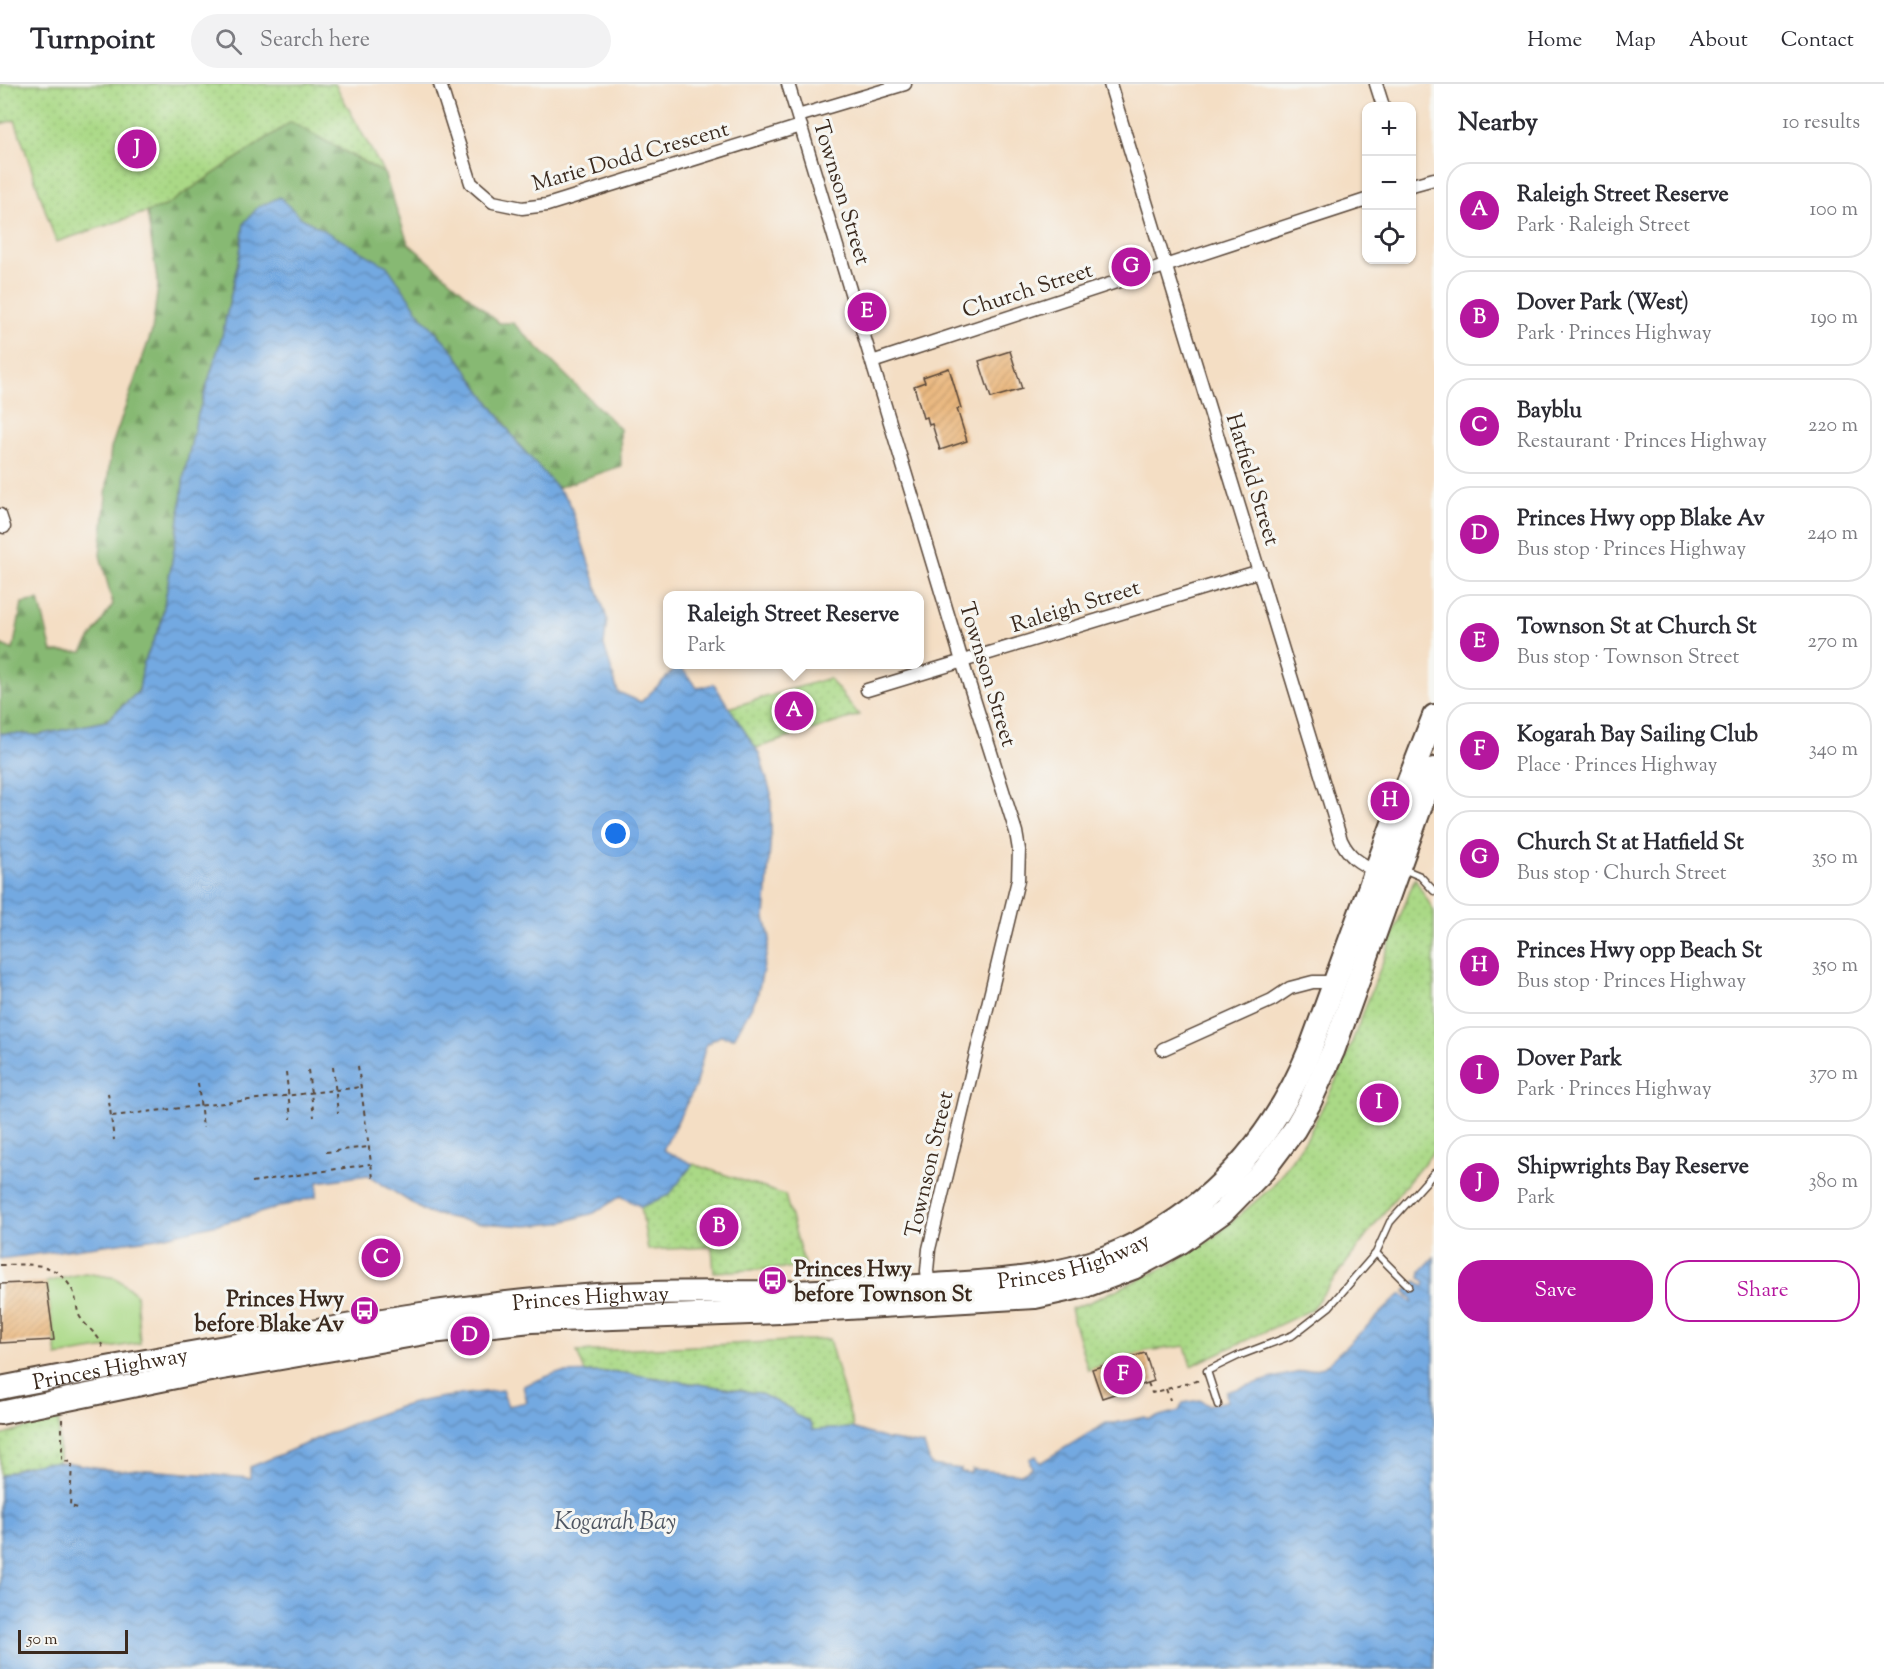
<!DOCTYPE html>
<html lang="en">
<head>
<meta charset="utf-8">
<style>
  :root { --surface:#fff; --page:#f2f2f3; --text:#2b2b33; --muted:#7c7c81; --line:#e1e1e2; --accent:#b5179e }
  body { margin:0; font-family:"Sorts Mill Goudy",serif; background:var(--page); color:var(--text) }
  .controls { position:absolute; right:18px; top:18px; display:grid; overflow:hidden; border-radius:12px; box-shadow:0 2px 4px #0004 }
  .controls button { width:54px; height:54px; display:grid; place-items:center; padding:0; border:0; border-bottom:2px solid var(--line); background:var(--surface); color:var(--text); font:30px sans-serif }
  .scale { position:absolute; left:18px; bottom:15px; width:110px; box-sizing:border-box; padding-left:6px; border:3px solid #3b2a1e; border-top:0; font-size:16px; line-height:21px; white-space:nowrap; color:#3b2a1e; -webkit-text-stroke:4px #f6f6f2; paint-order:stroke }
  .you { position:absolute; left:616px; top:750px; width:21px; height:21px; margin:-15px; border:4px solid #fff; border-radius:50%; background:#1a73e8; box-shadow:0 0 0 9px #1a73e833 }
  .badge { display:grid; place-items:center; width:39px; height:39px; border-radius:50%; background:var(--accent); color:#fff; font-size:20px; font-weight:700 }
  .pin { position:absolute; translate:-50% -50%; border:3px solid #fff; box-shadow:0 2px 6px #0006 }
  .popup { position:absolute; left:663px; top:507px; width:261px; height:78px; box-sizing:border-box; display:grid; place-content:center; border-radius:12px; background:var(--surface); filter:drop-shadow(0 2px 4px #0005); font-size:20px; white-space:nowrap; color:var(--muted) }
  .popup b { font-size:22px; color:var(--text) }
  .popup::after { content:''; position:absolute; left:50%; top:100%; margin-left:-12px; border:12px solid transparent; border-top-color:var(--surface) }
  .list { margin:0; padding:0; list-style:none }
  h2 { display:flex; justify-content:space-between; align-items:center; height:78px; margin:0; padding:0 24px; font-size:26px }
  h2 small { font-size:20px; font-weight:400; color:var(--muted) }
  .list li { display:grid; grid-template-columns:39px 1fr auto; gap:18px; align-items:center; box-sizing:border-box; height:96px; margin:0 12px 12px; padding:0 12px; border:2px solid var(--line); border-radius:24px }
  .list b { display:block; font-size:22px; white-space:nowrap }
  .list p { margin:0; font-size:20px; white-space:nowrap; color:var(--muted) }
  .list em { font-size:20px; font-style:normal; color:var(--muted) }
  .actions { display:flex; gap:12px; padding:18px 24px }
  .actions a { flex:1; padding:14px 0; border:2px solid var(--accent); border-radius:24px; text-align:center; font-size:21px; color:var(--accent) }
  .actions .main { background:var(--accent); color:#fff }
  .icon { flex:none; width:33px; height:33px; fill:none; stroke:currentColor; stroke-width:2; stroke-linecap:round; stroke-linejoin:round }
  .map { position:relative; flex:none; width:1434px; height:1585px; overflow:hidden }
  header { display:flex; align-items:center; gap:36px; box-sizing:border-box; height:84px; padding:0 30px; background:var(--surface); border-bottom:2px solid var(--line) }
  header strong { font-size:28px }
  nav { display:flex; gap:33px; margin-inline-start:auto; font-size:21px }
  .search { width:420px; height:54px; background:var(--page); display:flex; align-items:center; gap:15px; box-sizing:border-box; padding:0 21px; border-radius:33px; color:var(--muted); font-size:22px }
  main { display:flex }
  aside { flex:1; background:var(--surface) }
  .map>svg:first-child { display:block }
</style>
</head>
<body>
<header>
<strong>Turnpoint</strong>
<div class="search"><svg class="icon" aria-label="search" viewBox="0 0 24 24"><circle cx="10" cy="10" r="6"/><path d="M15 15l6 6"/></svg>Search here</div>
<nav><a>Home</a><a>Map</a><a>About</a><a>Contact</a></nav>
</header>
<main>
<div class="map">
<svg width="1434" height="1585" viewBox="0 0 1434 1585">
  <defs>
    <pattern id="forest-firs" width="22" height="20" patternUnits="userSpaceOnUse" patternTransform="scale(1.5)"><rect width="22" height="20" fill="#87b973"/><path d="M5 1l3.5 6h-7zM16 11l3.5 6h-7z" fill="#70975e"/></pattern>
    <pattern id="park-dots" width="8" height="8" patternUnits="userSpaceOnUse" patternTransform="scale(1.5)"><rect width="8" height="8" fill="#aad986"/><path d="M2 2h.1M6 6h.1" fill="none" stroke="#93ba73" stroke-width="1.8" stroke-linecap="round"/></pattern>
    <pattern id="water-waves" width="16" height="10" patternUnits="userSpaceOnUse" patternTransform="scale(1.5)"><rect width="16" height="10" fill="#73a9e1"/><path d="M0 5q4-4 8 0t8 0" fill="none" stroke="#608ab6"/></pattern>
    <pattern id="building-hatch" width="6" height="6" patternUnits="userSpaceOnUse" patternTransform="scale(1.5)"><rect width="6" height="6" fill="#eab87f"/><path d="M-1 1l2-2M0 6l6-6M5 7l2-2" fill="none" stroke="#ca9e6d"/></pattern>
  </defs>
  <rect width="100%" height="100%" fill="#f6f6f2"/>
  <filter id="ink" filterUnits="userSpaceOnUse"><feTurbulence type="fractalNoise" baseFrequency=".0167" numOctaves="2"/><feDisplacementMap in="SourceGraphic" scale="12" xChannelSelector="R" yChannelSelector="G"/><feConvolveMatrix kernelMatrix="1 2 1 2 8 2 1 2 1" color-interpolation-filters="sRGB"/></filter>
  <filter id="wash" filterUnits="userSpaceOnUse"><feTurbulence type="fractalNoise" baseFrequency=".008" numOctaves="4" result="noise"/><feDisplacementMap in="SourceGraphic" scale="24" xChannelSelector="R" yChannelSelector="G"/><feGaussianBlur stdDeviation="1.35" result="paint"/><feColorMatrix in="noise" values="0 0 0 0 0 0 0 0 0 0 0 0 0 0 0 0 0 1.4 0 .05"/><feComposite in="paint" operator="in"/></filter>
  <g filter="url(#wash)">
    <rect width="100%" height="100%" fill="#f4dec4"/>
    <!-- grass -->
    <path fill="#aad986" stroke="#728252" stroke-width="1.5" d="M85,1189L116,1194L136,1210L140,1259L57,1272L46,1198Z"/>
    <!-- forest -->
    <path fill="url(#forest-firs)" stroke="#617248" stroke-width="1.5" d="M291,38L384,89L408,159L499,239H513L620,345L621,382L557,404L519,361L452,265L423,234L314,141L300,133L244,139L240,169L222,252L196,337L184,392L178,443L161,539L143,581L139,607L106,637L38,651L0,649V560L13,566L22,519L39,516L52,568H82L113,520L100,471L111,364L152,247L158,202L147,128L165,122Z"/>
    <!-- park -->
    <path fill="url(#park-dots)" stroke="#728252" stroke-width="1.5" d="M0,0H335L384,89L291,38L165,122L56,158L15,36L0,40Z
      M829,594L859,631L756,664L729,624Z
      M1415,794L1434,828V1067L1391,1119L1311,1226L1191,1282L1185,1262L1146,1267L1088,1286L1070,1225L1092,1217L1168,1182L1212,1155L1273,1102L1307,1054L1342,984Z
      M693,1080L785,1111L805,1183L714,1188L712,1163L648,1166L641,1123L669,1111Z
      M829,1255L853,1342L852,1344L813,1346L809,1337L795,1331L791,1325L759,1309L616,1288H585L577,1268Z
      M59,1334V1378L21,1383L0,1392V1352Z"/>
    <!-- water -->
    <path fill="url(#water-waves)" stroke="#576a80" stroke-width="1.5" d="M280,113L300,133L387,182L423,234L452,265L519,361L569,417L607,535L604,561L618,608L641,618L679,581L697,604L714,600L759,669L771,709V748L765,834L770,854L757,913L734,954L720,952L706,960L695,1003L663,1066L693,1080L669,1111L641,1123L621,1112L594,1129L559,1139L527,1142L477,1139L427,1129L368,1091L318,1098L317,1112L239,1135L157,1154L0,1175V649L38,651L106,637L139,607L143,581L161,539L178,443L184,392L196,337L222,252L240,169L244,139L258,123Z
      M1434,1173V1585H0V1392C20,1383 38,1377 60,1378C85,1379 110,1390 136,1385L250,1394V1383C301,1363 352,1337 406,1321C437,1312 470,1310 502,1306L508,1322L527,1318L523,1302L556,1289L616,1288L759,1309L791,1325L795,1331L809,1337L813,1346L852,1344L886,1355L924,1361L931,1381L961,1385V1388L970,1389L972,1385L1021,1390L1032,1384L1029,1375L1036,1372L1040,1379L1106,1339H1115L1145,1333L1149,1335L1179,1327L1183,1319L1200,1316L1208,1321L1227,1317L1226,1308L1277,1293L1324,1283L1401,1210L1412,1218V1215L1405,1207L1416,1197L1424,1202L1425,1198L1420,1194L1421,1187Z"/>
    <g id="blocks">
      <!-- building -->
      <path fill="url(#building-hatch)" d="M1010,267L1022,305L991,314L979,277Z
        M949,284L961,324L957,325L967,357L940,366L932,340L929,341L927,333L923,334L914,302L925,298L923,293Z
        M46,1198L54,1256L0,1259V1200Z
        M1145,1269L1154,1297L1102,1314L1092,1285Z"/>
    </g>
  </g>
  <g filter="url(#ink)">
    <use href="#blocks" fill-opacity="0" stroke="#574537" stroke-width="1.5"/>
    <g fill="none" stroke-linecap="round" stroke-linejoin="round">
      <defs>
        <path id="lane" d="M1403,785L1420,792L1434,807
          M1376,1169L1409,1202
          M1218,1321L1207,1287L1238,1272L1293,1251L1329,1223L1376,1169L1390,1138L1434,1089"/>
        <path id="street" d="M440,0L471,99L493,118L522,124L547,121L801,42
          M788,0L962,577L1016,748L1019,766L1018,796L929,1165L927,1187L929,1201
          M1110,0L1341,756C1349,773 1360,780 1377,787
          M1376,0L1383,22
          M798,32L905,0
          M1412,101L1434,95
          M872,278L1366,116
          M0,431L4,443
          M867,606L1260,487
          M1163,965L1272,916L1290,904L1313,898H1335"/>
        <g id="highway">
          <path id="s1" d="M0,1304C86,1287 173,1272 260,1257C367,1238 475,1219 585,1212C651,1207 718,1209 784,1208C834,1207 884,1204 934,1201C993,1197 1053,1195 1109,1172C1206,1132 1272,1059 1311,963L1406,704L1434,632"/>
          <path d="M0,1329L205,1287L431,1248L531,1237L780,1228L1035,1213L1085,1202L1133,1184L1181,1158L1223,1128L1264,1086L1294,1046L1309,1020L1333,967L1434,685"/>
        </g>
      </defs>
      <!-- lane casing -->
      <use href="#lane" stroke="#574537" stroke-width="9"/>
      <!-- street casing -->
      <use href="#street" stroke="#574537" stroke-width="15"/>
      <!-- highway casing -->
      <use href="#highway" stroke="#574537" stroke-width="26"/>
      <!-- path -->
      <path stroke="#574537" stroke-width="2" stroke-dasharray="4.5 4.5" stroke-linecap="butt" d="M358,982L373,1094
        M333,983L338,1029
        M308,986L314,1033
        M286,988L291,1035
        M198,999L203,1044
        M108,1009L114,1056
        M112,1032L361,1003
        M326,1068L368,1063
        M252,1098L370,1080
        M0,1181C30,1181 56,1175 73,1207C77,1215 76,1226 80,1233C88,1246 101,1251 103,1266
        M1148,1299L1152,1309L1200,1296
        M1166,1305L1170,1316
        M62,1335V1377L72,1378L70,1422L78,1424"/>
      <!-- lane -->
      <use href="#lane" stroke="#fff" stroke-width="6"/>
      <!-- street -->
      <use href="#street" stroke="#fff" stroke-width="12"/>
      <!-- highway -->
      <use href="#highway" stroke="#fff" stroke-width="22"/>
    </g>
  </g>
  <!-- icons -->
  <defs>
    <symbol id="bus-disc" viewBox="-11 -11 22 22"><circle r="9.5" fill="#b5179e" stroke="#f6f6f2"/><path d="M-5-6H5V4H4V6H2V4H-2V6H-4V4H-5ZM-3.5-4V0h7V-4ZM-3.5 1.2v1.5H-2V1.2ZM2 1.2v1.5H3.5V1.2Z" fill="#fff"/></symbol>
  </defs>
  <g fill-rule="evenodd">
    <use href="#bus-disc" x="756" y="1180" width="33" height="33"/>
    <use href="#bus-disc" x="348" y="1210" width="33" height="33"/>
  </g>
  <g text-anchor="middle" stroke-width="6" stroke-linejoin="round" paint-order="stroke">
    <!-- street labels -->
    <g font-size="22" fill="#3b2a1e" stroke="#f6f6f2">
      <text transform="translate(630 71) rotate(-16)" y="8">Marie Dodd Crescent</text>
      <text transform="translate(843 108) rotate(73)" y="8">Townson Street</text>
      <text transform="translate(1027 205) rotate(-18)" y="8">Church Street</text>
      <text transform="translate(1254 395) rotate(73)" y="8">Hatfield Street</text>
      <text transform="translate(1075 521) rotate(-17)" y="8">Raleigh Street</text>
      <text transform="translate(989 590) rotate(73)" y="8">Townson Street</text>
      <text transform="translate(928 1080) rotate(-77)" y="8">Townson Street</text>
      <text dy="8" stroke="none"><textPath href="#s1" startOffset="1084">Princes Highway</textPath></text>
      <text dy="8" stroke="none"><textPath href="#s1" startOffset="598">Princes Highway</textPath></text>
      <text dy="8" stroke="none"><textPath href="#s1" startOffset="112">Princes Highway</textPath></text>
    </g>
    <!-- poi labels -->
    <g font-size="22" font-weight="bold" fill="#3b2a1e" stroke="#f6f6f2" text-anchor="start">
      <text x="794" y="1192">Princes Hwy<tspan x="794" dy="25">before Townson St</tspan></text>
      <text x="344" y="1222" text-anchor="end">Princes Hwy<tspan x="344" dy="25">before Blake Av</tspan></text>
    </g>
    <!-- water labels -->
    <g font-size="24" font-style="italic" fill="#4f5662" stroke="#f6f6f2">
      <text x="615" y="1445">Kogarah Bay</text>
    </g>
  </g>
</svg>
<div class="controls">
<button>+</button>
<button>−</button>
<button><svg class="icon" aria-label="locate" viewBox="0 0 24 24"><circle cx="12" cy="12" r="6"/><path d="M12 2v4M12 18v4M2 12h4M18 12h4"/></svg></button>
</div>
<div class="scale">50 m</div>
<div class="you"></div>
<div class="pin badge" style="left:794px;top:627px">A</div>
<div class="popup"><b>Raleigh Street Reserve</b>Park</div>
<div class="pin badge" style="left:719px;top:1143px">B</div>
<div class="pin badge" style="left:381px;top:1174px">C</div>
<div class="pin badge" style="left:470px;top:1252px">D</div>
<div class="pin badge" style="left:867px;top:228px">E</div>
<div class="pin badge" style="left:1123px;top:1291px">F</div>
<div class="pin badge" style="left:1131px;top:183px">G</div>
<div class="pin badge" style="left:1390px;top:717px">H</div>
<div class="pin badge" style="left:1379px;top:1019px">I</div>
<div class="pin badge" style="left:137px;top:65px">J</div>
</div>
<aside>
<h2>Nearby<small>10 results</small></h2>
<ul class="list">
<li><span class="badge">A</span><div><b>Raleigh Street Reserve</b><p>Park · Raleigh Street</p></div><em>100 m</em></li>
<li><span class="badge">B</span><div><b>Dover Park (West)</b><p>Park · Princes Highway</p></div><em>190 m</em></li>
<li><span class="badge">C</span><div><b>Bayblu</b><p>Restaurant · Princes Highway</p></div><em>220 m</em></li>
<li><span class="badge">D</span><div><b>Princes Hwy opp Blake Av</b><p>Bus stop · Princes Highway</p></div><em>240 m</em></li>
<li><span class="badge">E</span><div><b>Townson St at Church St</b><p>Bus stop · Townson Street</p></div><em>270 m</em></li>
<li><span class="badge">F</span><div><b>Kogarah Bay Sailing Club</b><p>Place · Princes Highway</p></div><em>340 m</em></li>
<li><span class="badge">G</span><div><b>Church St at Hatfield St</b><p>Bus stop · Church Street</p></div><em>350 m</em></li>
<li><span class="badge">H</span><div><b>Princes Hwy opp Beach St</b><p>Bus stop · Princes Highway</p></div><em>350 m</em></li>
<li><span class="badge">I</span><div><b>Dover Park</b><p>Park · Princes Highway</p></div><em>370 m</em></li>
<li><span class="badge">J</span><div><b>Shipwrights Bay Reserve</b><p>Park</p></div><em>380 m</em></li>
</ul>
<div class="actions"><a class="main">Save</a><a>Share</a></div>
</aside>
</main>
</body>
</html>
